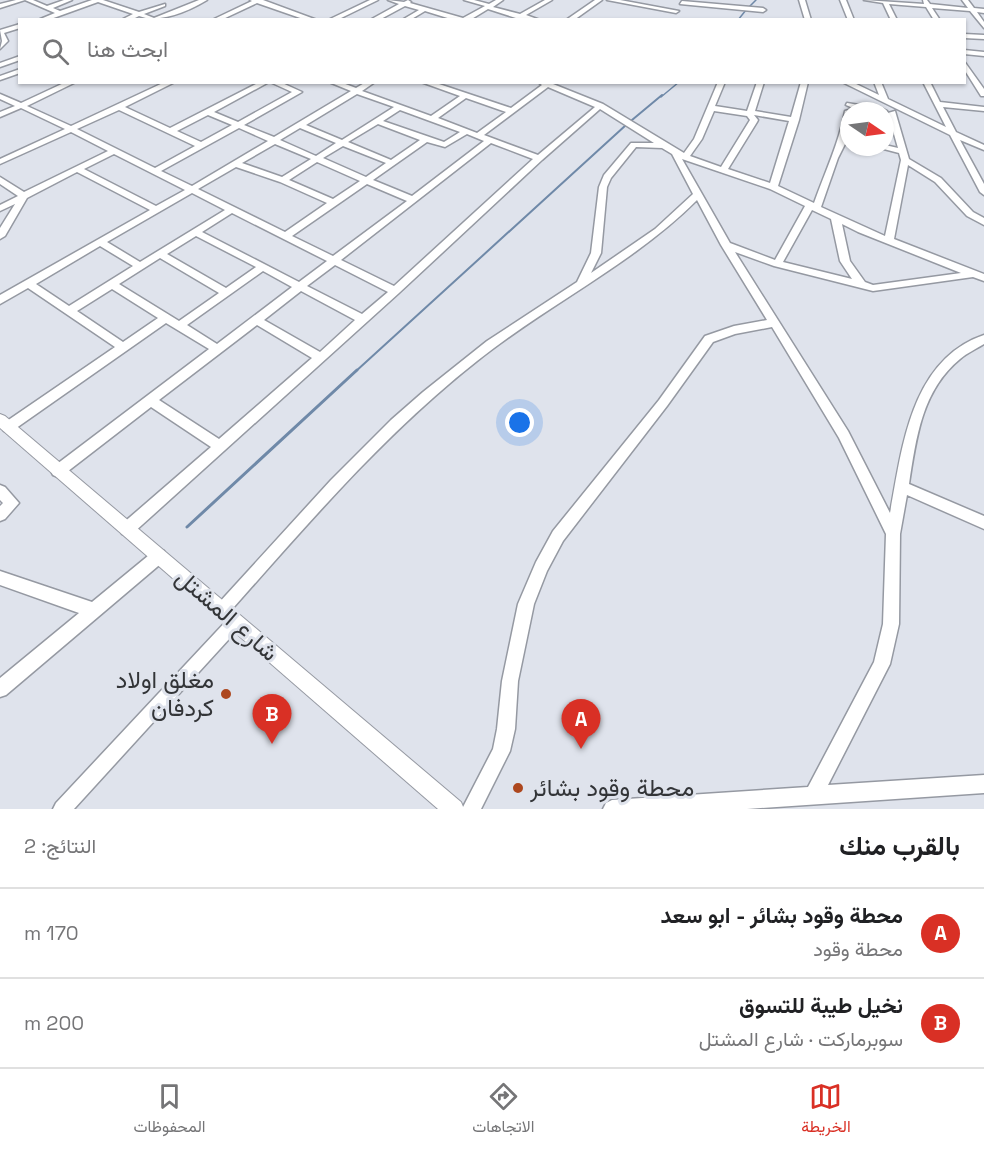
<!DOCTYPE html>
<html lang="ar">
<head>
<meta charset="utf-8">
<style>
  :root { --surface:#fff; --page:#f2f2f2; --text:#202124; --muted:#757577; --line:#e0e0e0; --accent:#d93025 }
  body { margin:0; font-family:"Space Grotesk",Vazirmatn,sans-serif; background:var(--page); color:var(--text); direction:rtl }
  .compass { position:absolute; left:840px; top:102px; width:54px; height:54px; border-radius:50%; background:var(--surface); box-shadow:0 2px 4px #0004; rotate:103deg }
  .you { position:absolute; left:520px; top:423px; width:21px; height:21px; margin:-15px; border:4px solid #fff; border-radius:50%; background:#1a73e8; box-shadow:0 0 0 9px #1a73e833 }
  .badge { display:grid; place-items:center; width:39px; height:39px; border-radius:50%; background:var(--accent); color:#fff; font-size:20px; font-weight:700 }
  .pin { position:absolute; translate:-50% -50px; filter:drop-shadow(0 2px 3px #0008) }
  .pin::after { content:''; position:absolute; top:32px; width:21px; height:18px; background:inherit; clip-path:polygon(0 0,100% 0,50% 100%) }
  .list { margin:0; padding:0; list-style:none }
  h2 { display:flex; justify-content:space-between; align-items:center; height:78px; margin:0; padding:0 24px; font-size:26px }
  h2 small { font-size:20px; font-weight:400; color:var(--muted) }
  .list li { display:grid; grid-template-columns:39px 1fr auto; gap:18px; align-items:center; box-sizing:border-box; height:90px; padding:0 24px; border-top:2px solid var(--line) }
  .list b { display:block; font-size:22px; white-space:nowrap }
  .list p { margin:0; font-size:20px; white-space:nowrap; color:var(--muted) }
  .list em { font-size:20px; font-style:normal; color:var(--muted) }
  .icon { flex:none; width:33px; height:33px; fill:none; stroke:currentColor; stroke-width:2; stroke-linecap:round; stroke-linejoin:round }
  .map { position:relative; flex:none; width:984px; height:809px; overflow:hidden; direction:ltr }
  .search { position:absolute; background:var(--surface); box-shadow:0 2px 4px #0004; left:18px; right:18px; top:18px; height:66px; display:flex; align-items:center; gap:15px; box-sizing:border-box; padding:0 21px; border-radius:0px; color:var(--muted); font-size:22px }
  .sheet { height:258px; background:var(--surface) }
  nav { display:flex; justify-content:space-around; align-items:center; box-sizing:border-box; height:84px; border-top:2px solid var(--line); background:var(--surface); font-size:16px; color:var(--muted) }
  nav a { display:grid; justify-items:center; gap:3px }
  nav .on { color:var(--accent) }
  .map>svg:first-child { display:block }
</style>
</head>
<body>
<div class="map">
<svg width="984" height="809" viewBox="0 0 984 809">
  <rect width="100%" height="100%" fill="#dfe3ec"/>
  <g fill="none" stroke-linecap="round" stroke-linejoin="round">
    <!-- stream-far2 -->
    <path stroke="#6f89a8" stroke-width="1.5" d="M749,7L756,0
      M738,20L746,10
      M661,97L679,82"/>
    <!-- stream-far1 -->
    <path stroke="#6f89a8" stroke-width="2" d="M632,120L662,95
      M355,372L626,125"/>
    <!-- stream -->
    <path stroke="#6f89a8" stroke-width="3" d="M187,527L357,370"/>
    <defs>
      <path id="minor" d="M16,0H25L0,8V4Z
        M25,0H33L47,6L64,0H72L53,8L60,11L92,0H103L139,12L165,4V6L144,14L154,18L199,0H207C189,11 159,24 139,16L131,20H121L133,14L98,2L48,20H38L55,13Z
        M250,0H263L317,20H306L257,3L221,20H212L252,1Z
        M370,0H378L337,20H328Z
        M388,0L404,2L408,0L411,2L410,3L463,18L485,6L464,0H474L489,4L496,0H503L493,7L520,14L545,0H552L526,15L540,20L519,19L488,9L470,20H454L425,11L410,20H402L419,10L405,6L379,20H370L399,4Z
        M595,0H602L574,20H566Z
        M607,0H620L679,11L676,13Z
        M799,0H805L811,20H805Z
        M840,0H846L854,20H848Z
        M864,0L924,4L923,0H927L930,4L968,8L962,0H968L974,8L984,9V13L977,12L984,22V28L970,11L932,8L940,20H934L926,7L889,4L897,20H891L883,3Z
        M682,1L763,8L766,10L763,12L680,4Z
        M20,24V28L4,33L8,41L0,49L2,41L0,30Z
        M964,34L984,35V39L964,38Z
        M964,50L984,52V56L964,54Z
        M20,56V60L0,67V63Z
        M964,61L984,89V96H981L964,69Z
        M20,69V73L0,80V76Z
        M66,82H76L27,106L71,126L165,82H175L125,107L170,128L260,82H269L214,112L238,122L292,92L270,82H280L302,92L244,125L274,137L351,91L329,82H340L356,88L366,82H375L362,91L431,116L460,96L421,82H433L511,108L542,85L538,82H554L553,84L603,104L684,153L694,139L718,82H725L715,106L747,111L757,82H764L755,111L791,117L801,82H808L799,120L778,186L814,203C825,172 839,143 845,111L852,109L853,111H849L848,138L838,158L821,207L885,236L901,160L899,153L876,147H885V145L898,148L888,113L895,111L909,159L941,178L973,212L984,218V225L967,216L935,182L908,165L894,239L984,274V281L973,277L873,291L774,266L735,252L848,431L890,513C902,450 910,360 984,335V344C976,349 967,353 960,359C922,390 916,438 909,484L984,516V529L907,495L900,534L899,624L890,664L828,785L984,775V793L747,809H603L606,803L612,800L808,787L874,662L883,624L886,534L839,438L772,327L735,334L713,342L667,406L563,541L547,571L534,604L518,681L515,729L510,751L481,809H462L493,749L497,729L502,681L518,604L536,562L553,531L659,400L705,336L734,326L767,320L721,245L697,200C632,265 548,304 477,361C383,435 306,526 226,616L221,619L216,616L213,611L216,606L331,480L391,420L423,392L487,341L577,282L591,253L599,187L604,175L631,143H654L600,109L542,160L399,293L132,534L127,535L122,534L120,529L122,524L211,447L151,407L63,475L58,477L53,475L51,471L53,467L209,349L166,323L12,431H4L2,427L4,423L115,347L28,288L0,304V295L150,210L77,172L27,198L5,236L0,239V228L15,204L0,211V205L18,196L0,184V177L24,192L108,151L71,132L0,164V159L65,129L21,108L0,117V112L15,106L0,99V94L21,103ZM548,87L595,107L538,155L484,135ZM357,94L394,107L342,140L306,125ZM466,98L506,112L477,133L438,118ZM119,110L195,146L155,168L77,129ZM400,110L460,132L444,142L383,121ZM714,111L747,116L750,120L721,167L690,156L702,139ZM208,115L232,125L201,142L177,131ZM754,115L789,121L770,183L728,169L757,122L758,120ZM378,124L420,140L391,160L348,142ZM239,128L268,141L192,186L161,171ZM300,128L336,143L316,156L280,140ZM467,134L484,141L412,196L373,180L427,142L445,147ZM491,143L533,159L394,286L341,260ZM275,144L311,159L282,177L242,163ZM343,146L386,163L366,177L323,158ZM636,147L662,148L672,154L693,194L655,229L591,273L601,253L607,187L611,178ZM114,154L185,190L156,206L84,169ZM682,159L770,189L805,206L775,260L730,243ZM317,162L360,181L333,199L289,180ZM236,167L280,182L327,203L285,232L198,189ZM367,184L407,201L333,256L292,236ZM192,193L225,210L140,262L107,242ZM812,210L831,219L840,261L852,279L783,262ZM232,213L327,261L299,282L202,232ZM842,224L858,232L961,273L873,285L865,282L850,261ZM196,236L256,267L226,288L167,254ZM100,246L133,266L69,306L36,284ZM160,258L219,293L179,321L119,284ZM335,265L388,292L362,314L307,286ZM263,271L292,287L217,344L187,325ZM112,289L158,318L123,342L77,311ZM301,291L355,320L320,352L264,320ZM257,325L312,358L219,439L159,400Z
        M842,82H852L879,95L874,82H881L888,99L946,127L923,82H930L940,102L984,107V111L943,107L956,132L984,145V150L960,140L984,184V195L980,192L950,135Z
        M847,103L883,109L887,111L885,113V111C872,111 858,111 846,105Z
        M0,485L5,487L19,503L5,519L0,521V506L3,503L0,500Z
        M159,549L164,551L166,556L164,561L6,695L0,697V678L79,613L0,585V571L92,602L154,551Z
        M235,614L240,617L243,622L240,627L74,809H53L56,803L230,617Z"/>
      <path id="tertiary" d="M0,414L5,416L461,802L464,809H438L0,428Z"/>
    </defs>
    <!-- minor casing -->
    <use href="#minor" stroke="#9599a2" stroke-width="3"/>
    <!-- tertiary casing -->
    <use href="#tertiary" stroke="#9599a2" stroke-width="2"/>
    <!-- minor -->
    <use href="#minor" fill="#fff" fill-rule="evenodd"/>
    <!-- tertiary -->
    <use href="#tertiary" fill="#fff" fill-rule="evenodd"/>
  </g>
  <!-- markers -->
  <g fill="#ad471e" stroke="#dfe3ec" stroke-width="2">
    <circle cx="226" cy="694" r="6"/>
    <circle cx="518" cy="788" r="6"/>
  </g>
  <g text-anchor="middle" stroke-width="6" stroke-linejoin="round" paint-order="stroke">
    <!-- near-street labels -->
    <g font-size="24" fill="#333538" stroke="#dfe3ec">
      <text transform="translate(227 615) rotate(41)" y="8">شارع المشتل</text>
    </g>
    <!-- near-poi labels -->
    <g font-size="24" fill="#333538" stroke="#dfe3ec" text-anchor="end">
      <text x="214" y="688">مغلق اولاد<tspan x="214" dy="28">كردفان</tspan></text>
      <text x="530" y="796" text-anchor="start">محطة وقود بشائر</text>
    </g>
  </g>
</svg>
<svg class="compass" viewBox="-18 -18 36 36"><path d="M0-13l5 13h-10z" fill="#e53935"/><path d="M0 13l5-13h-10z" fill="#757577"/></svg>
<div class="you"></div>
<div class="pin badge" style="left:581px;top:749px">A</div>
<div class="pin badge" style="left:272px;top:744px">B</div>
<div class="search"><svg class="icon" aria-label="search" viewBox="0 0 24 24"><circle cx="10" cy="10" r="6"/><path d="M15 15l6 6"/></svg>ابحث هنا</div>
</div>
<section class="sheet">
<h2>بالقرب منك<small>النتائج: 2</small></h2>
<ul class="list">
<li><span class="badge">A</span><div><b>محطة وقود بشائر - ابو سعد</b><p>محطة وقود</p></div><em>170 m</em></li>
<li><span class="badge">B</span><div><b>نخيل طيبة للتسوق</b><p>سوبرماركت · شارع المشتل</p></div><em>200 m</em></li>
</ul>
</section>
<nav>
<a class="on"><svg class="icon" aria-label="map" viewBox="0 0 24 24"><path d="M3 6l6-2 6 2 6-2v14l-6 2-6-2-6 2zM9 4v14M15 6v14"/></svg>الخريطة</a>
<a><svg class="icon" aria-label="directions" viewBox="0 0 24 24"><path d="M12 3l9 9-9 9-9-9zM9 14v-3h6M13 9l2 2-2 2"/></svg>الاتجاهات</a>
<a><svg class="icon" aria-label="saved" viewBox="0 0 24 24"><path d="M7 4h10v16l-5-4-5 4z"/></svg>المحفوظات</a>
</nav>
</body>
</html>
